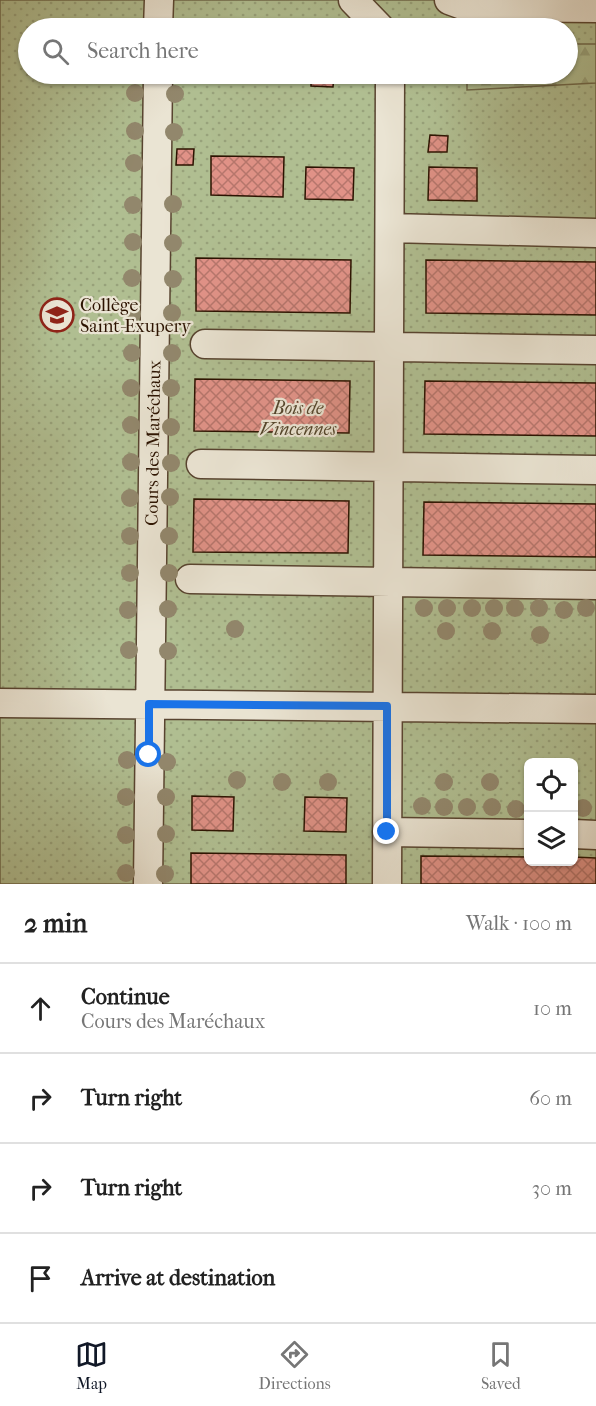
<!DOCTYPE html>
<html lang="en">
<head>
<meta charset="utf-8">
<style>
  :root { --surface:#fff; --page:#f6f6f6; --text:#222; --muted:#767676; --line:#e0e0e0; --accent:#111827 }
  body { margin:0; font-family:"IM FELL French Canon",serif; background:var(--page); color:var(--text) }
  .controls { position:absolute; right:18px; bottom:18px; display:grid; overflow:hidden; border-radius:9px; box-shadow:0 2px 4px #0004 }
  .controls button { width:54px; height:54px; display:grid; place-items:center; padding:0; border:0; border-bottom:2px solid var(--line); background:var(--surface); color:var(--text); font:30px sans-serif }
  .stop { position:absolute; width:18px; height:18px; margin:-14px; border:4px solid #1a73e8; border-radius:50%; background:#fff }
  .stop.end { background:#1a73e8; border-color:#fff; box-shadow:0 2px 6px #0008 }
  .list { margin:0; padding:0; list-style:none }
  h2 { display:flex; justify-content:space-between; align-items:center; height:78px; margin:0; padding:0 24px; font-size:26px }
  h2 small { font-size:20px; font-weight:400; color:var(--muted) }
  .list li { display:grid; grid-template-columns:39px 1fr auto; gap:18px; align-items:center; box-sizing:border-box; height:90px; padding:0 24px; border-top:2px solid var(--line) }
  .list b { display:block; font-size:22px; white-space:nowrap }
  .list p { margin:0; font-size:20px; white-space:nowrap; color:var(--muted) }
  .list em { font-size:20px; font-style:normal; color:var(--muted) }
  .icon { flex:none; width:33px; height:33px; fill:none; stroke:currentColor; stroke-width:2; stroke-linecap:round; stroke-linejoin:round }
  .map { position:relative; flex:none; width:596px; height:884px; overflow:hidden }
  .search { position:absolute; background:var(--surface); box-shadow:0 2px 4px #0004; left:18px; right:18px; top:18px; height:66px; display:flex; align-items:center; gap:15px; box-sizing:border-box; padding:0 21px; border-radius:33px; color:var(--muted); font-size:22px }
  .sheet { height:438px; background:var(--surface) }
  nav { display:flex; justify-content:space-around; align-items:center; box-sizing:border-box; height:84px; border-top:2px solid var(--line); background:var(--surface); font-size:16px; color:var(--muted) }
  nav a { display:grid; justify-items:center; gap:3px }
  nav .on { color:var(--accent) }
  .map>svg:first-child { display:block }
</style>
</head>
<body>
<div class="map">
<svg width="596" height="884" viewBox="0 0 596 884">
  <defs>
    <pattern id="grass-dots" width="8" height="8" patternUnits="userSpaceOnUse" patternTransform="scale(1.5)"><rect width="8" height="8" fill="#b0be91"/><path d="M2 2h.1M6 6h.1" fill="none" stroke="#98a27b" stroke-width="1.8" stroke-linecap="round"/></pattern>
    <pattern id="forest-firs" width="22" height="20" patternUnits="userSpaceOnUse" patternTransform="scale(1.5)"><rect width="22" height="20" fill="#b0be91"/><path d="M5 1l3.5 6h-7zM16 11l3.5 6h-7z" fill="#98a27b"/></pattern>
    <pattern id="building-cross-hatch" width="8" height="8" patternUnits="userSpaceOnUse" patternTransform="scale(1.5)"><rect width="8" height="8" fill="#e09287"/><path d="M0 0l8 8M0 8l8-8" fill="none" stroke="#b6766c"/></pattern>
  </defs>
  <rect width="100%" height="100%" fill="#ded6bb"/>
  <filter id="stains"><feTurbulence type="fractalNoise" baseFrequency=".00333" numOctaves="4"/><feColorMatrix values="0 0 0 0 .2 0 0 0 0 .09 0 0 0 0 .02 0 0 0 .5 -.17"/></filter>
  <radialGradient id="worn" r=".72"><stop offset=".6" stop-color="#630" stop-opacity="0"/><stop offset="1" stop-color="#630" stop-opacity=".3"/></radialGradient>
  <!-- grass -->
  <path fill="url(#grass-dots)" stroke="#6e6849" stroke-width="1.5" fill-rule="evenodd" d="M0,0H596V884H0ZM28,28H568V74H28ZM528,762H574V862H528Z"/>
  <!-- forest -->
  <path fill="url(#forest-firs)" stroke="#6e6849" stroke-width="1.5" d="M568,44H596V83L467,90V74H568Z"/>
  <!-- building -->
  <path fill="url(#building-cross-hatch)" stroke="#2c1301" stroke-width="1.5" d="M311,74H334L333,87L311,86Z
    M430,135L448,136L447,152H428Z
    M177,149H194L193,165H176Z
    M211,156L284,157L283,197L211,195Z
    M306,167L354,168L353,200L305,199Z
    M429,167L477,168V201L428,200Z
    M196,258L351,260L350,313L196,311Z
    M426,260L596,262V315L426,313Z
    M195,379L350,381L349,433L194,431Z
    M425,381L596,383V436L424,434Z
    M194,499L349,501L348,553L193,552Z
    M424,502L596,504V557L423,555Z
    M192,796L234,797L233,831L192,830Z
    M305,797L347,798L346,832L304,831Z
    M191,853L346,855V884H191Z
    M421,856L528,857V862H574V857L596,858V884H421Z"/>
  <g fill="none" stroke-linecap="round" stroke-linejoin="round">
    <defs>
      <path id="minor" d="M353,0L380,28
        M449,0L468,7L596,8
        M158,28L159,0
        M390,228L596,233
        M205,344L596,350
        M201,464L596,470
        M190,579L596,585
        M0,703L596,709
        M387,832L528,834
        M574,834L596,835
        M148,884L158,74
        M387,884L390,74"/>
    </defs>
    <!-- minor casing -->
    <use href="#minor" stroke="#584430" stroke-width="31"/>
    <!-- minor -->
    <use href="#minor" stroke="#eae4d3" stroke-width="28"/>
  </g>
  <!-- trees -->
  <g fill="#92876c">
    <circle cx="135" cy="93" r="9"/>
    <circle cx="175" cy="94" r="9"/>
    <circle cx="135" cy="131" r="9"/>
    <circle cx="174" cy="132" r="9"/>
    <circle cx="134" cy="163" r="9"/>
    <circle cx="173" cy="204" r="9"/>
    <circle cx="133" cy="205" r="9"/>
    <circle cx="133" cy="242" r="9"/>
    <circle cx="173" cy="243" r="9"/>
    <circle cx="132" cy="278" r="9"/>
    <circle cx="173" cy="279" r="9"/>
    <circle cx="172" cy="313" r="9"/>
    <circle cx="132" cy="314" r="9"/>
    <circle cx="132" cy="353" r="9"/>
    <circle cx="172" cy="353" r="9"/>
    <circle cx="131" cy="388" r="9"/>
    <circle cx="171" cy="388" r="9"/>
    <circle cx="131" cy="425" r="9"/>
    <circle cx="171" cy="427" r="9"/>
    <circle cx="131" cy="462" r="9"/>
    <circle cx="171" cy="463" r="9"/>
    <circle cx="170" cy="497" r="9"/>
    <circle cx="130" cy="498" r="9"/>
    <circle cx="130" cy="536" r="9"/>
    <circle cx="169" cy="536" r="9"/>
    <circle cx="130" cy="573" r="9"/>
    <circle cx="169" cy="573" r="9"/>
    <circle cx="424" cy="608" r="9"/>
    <circle cx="447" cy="608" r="9"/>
    <circle cx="472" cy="608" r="9"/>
    <circle cx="494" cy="608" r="9"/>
    <circle cx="515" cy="608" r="9"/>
    <circle cx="539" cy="608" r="9"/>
    <circle cx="586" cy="608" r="9"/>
    <circle cx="168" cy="609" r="9"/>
    <circle cx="128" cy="610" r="9"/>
    <circle cx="564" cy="610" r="9"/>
    <circle cx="235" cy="629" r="9"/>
    <circle cx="446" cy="631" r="9"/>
    <circle cx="492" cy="631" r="9"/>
    <circle cx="540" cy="635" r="9"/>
    <circle cx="129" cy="650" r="9"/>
    <circle cx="168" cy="651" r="9"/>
    <circle cx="127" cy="760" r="9"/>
    <circle cx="167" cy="762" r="9"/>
    <circle cx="237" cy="780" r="9"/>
    <circle cx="282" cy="782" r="9"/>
    <circle cx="328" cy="782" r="9"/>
    <circle cx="444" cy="782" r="9"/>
    <circle cx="490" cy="782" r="9"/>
    <circle cx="126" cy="797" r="9"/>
    <circle cx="166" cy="797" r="9"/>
    <circle cx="422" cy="806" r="9"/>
    <circle cx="444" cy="807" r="9"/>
    <circle cx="467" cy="807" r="9"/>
    <circle cx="492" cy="807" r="9"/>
    <circle cx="583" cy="808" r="9"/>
    <circle cx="516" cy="809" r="9"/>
    <circle cx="166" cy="834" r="9"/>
    <circle cx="126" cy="835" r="9"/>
    <circle cx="126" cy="873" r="9"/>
    <circle cx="165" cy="874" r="9"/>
  </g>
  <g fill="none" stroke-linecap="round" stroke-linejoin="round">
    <!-- route -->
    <path stroke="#1a73e8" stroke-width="8" d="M149,755V704L387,706V832"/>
  </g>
  <!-- icons -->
  <defs>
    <symbol id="school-ring" viewBox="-11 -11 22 22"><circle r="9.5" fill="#eae4d3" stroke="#8f2418" stroke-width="1.5"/><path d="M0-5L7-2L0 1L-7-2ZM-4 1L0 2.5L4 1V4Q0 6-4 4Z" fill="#8f2418"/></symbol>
  </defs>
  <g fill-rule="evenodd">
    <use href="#school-ring" x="38" y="296" width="38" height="38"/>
  </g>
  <g text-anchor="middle" stroke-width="4.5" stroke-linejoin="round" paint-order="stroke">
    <!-- poi labels -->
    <g font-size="18" fill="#2c1301" stroke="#eae4d3" text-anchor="start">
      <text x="80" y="311">Collège<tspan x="80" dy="21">Saint-Exupery</tspan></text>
    </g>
    <!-- park labels -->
    <g font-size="18" font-style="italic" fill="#54462c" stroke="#eae4d3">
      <text x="298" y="414">Bois de<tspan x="298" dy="21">Vincennes</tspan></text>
    </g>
    <!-- street labels -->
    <g font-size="18" fill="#2c1301" stroke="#eae4d3">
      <text transform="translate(153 443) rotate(-89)" y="6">Cours des Maréchaux</text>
    </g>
  </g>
  <rect width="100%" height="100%" filter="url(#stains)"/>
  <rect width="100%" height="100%" fill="url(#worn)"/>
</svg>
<div class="controls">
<button><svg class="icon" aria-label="locate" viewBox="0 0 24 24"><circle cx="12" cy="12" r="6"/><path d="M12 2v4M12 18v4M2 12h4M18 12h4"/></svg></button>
<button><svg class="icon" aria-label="layers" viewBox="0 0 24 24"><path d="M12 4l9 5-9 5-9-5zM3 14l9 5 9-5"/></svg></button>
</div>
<div class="stop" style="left:149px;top:755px"></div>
<div class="stop end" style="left:387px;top:832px"></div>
<div class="search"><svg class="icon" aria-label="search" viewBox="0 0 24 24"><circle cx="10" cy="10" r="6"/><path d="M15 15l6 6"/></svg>Search here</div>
</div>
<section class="sheet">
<h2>2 min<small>Walk · 100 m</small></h2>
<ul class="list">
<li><svg class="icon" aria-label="ahead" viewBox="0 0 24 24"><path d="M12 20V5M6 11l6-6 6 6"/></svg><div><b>Continue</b><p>Cours des Maréchaux</p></div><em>10 m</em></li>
<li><svg class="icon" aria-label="right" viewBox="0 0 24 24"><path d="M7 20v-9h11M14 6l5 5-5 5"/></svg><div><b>Turn right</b></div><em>60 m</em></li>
<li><svg class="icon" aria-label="right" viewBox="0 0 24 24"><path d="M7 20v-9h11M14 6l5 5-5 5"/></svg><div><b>Turn right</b></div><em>30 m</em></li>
<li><svg class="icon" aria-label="arrive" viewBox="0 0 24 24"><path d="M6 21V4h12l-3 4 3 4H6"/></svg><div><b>Arrive at destination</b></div></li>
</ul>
</section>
<nav>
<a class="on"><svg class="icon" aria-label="map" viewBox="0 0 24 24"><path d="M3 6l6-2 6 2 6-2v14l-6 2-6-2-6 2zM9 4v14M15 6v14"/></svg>Map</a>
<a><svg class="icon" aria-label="directions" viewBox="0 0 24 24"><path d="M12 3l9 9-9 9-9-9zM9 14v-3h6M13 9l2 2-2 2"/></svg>Directions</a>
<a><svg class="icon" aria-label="saved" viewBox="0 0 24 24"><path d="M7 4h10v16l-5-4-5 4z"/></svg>Saved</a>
</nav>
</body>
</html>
